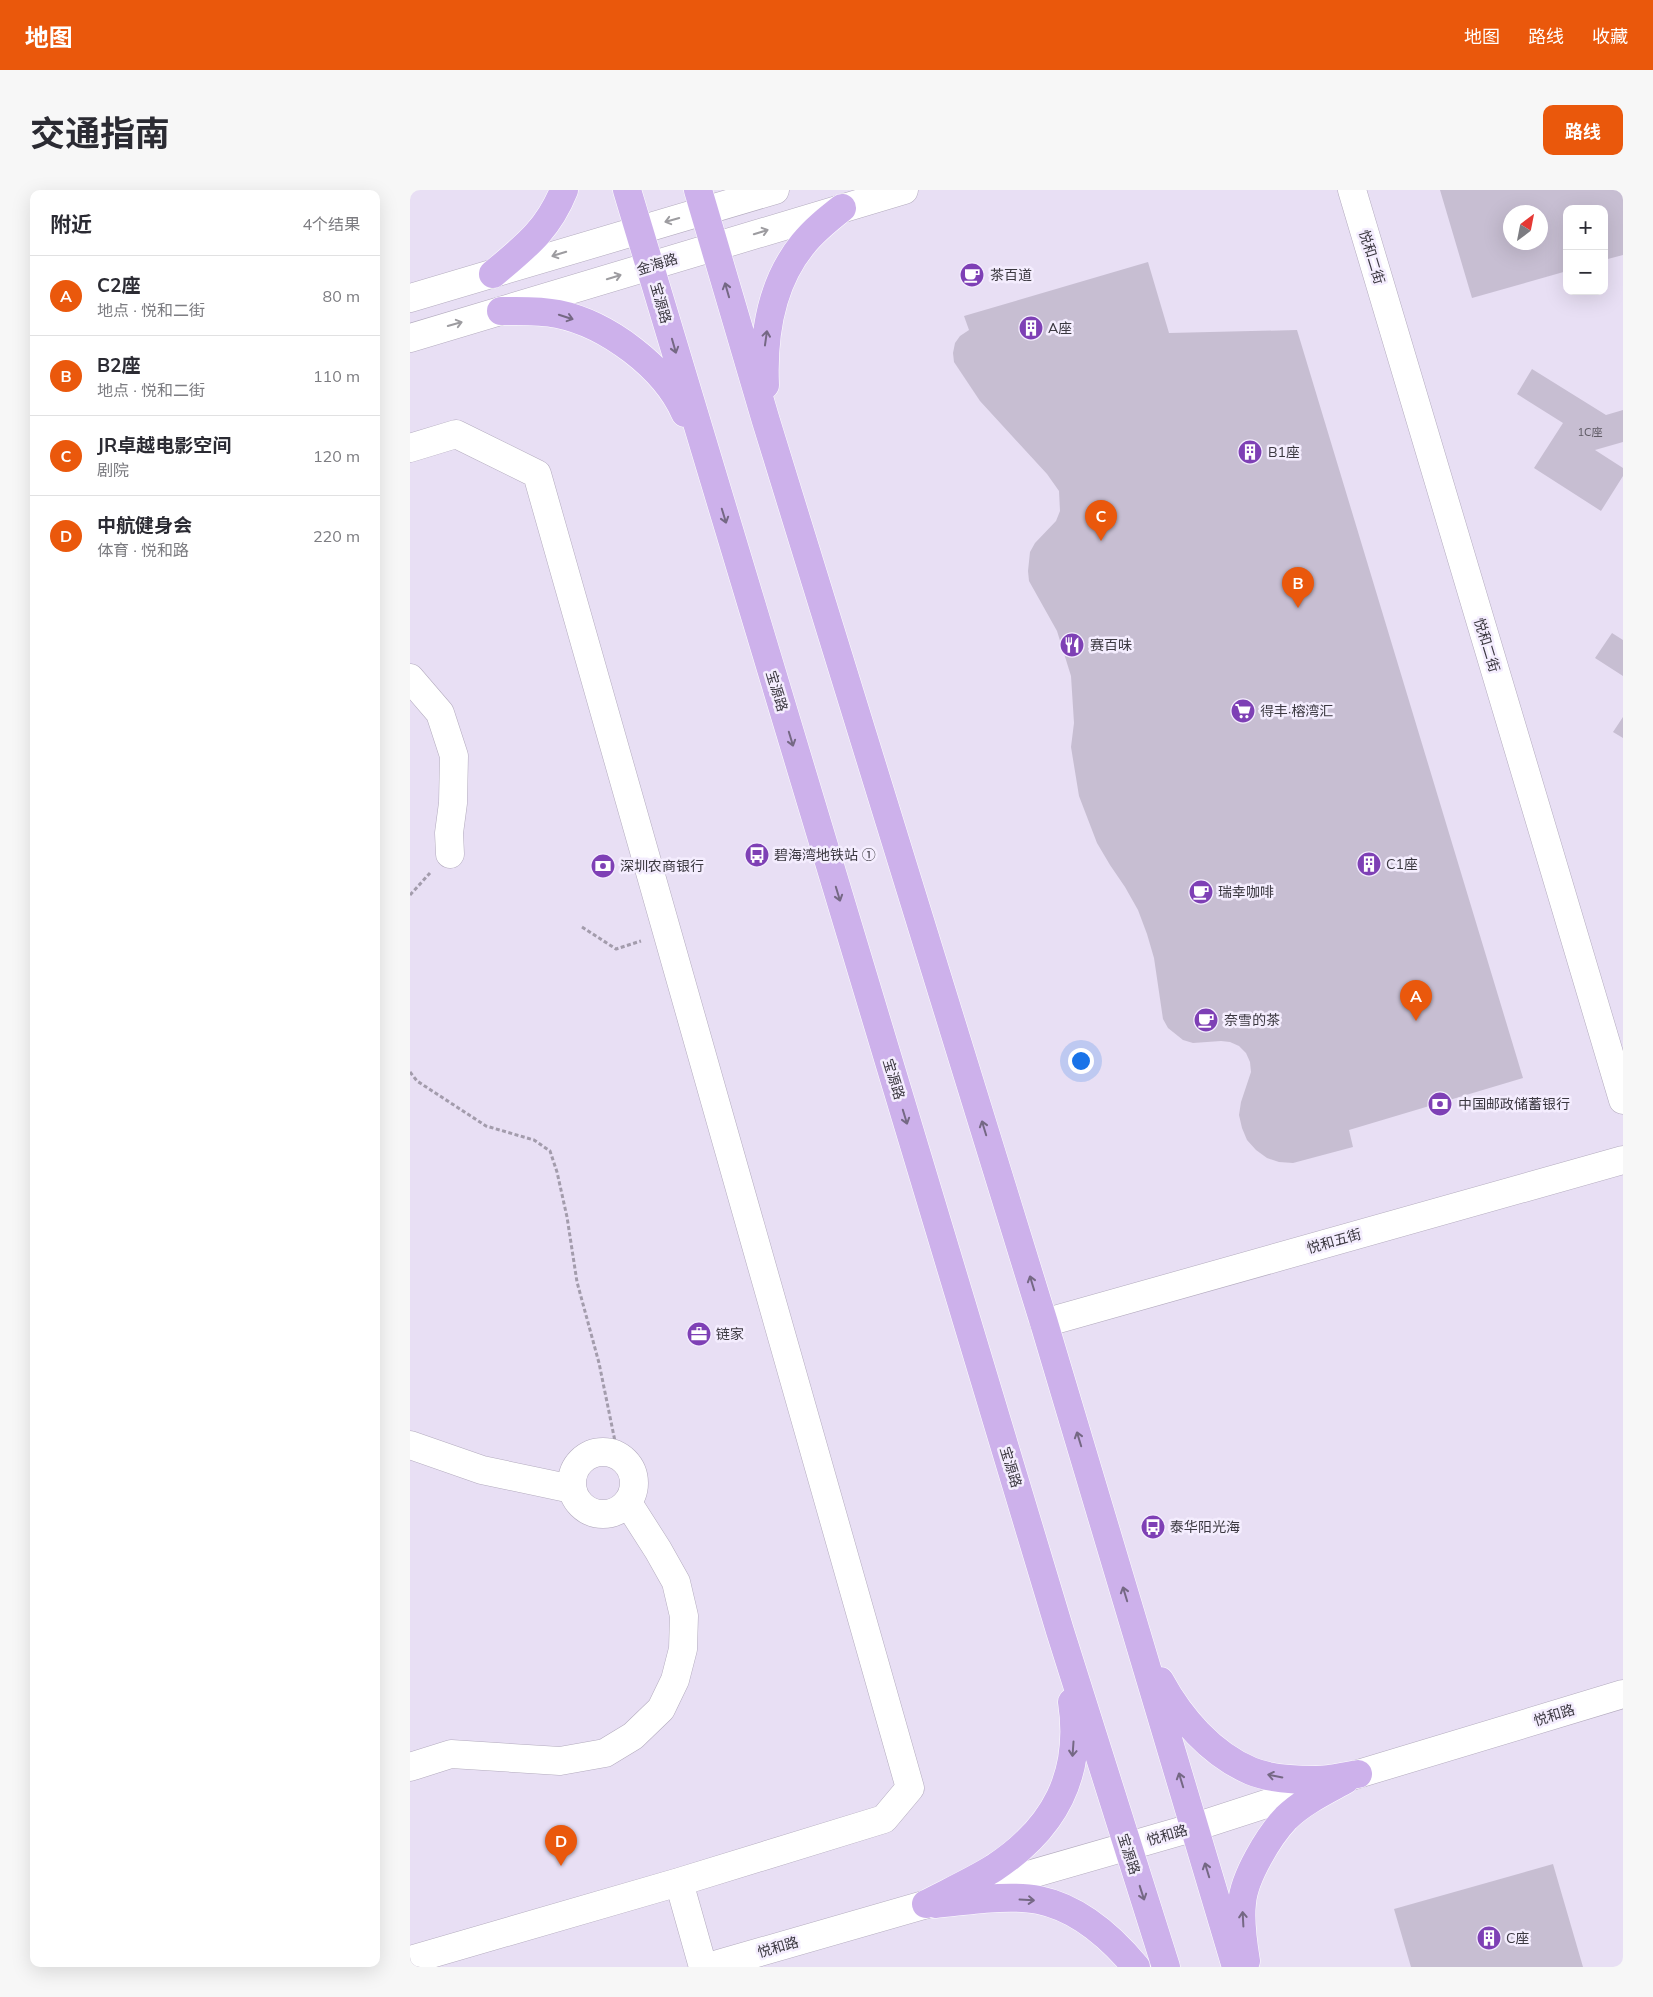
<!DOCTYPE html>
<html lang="zh">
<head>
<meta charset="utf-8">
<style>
  :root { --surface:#fff; --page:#f7f7f7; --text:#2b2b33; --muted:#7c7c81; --line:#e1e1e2; --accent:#ea580c }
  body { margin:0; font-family:Mulish,"Noto Sans SC",sans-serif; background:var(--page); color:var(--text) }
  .controls { position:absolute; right:15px; top:15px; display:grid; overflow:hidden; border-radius:10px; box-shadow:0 5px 20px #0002 }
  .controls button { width:45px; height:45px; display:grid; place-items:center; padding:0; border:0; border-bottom:1px solid var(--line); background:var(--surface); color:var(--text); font:25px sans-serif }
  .compass { position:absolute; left:1093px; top:15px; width:45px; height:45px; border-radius:50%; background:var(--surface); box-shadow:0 5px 20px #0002; rotate:32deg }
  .you { position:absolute; left:670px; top:870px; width:18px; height:18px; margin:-12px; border:4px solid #fff; border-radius:50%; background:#1a73e8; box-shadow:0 0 0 8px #1a73e833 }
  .badge { display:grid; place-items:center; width:32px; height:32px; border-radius:50%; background:var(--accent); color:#fff; font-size:16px; font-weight:700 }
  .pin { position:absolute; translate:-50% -41px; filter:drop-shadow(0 1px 2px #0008) }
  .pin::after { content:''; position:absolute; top:26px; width:18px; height:15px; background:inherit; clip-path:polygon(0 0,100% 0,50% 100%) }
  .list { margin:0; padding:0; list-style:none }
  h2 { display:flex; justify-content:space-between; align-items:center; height:65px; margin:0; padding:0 20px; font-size:21px }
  h2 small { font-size:16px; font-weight:400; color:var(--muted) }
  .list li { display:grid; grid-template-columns:32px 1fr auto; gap:15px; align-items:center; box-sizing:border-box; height:80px; padding:0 20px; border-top:1px solid var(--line) }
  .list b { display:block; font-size:19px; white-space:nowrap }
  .list p { margin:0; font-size:16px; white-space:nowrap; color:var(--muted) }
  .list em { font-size:16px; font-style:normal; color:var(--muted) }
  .map { position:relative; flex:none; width:1213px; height:1777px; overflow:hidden; border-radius:10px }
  header { display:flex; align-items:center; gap:30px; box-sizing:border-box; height:70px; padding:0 25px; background:var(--accent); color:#fff }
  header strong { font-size:24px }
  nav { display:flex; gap:28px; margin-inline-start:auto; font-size:18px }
  .intro { display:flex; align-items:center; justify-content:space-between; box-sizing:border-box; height:120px; padding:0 30px }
  h1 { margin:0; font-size:35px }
  .button { padding:12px 22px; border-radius:10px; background:var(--accent); color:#fff; font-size:18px; font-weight:700 }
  main { display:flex; gap:30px; padding:0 30px }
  aside { flex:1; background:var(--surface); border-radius:10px; box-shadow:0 5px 20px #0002 }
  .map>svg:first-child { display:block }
</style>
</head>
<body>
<header>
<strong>地图</strong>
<nav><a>地图</a><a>路线</a><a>收藏</a></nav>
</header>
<div class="intro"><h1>交通指南</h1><a class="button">路线</a></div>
<main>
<aside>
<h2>附近<small>4个结果</small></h2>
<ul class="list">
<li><span class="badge">A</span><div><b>C2座</b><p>地点 · 悦和二街</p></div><em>80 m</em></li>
<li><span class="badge">B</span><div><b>B2座</b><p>地点 · 悦和二街</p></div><em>110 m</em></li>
<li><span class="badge">C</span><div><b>JR卓越电影空间</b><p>剧院</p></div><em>120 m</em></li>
<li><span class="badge">D</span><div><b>中航健身会</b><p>体育 · 悦和路</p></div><em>220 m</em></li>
</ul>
</aside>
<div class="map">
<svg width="1213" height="1777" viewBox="0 0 1213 1777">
  <rect width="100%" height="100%" fill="#e8dff4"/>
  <!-- building -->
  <path fill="#c7bed2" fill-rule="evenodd" d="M1030,0H1213V65L1194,70V19H1157V81L1062,108ZM1100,22H1130V52H1100Z
    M738,72L759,143L887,140L1113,888L939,940L943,957L883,973L869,972L857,968L846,960L837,950L832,938L829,925L831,912L841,882L840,872L836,863L829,856L820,852L811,851L783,853L773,850L758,838L753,829L744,768L737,744L728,720L715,697L700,675L687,653L669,606L661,557L664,533L661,486L647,441L619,391L618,381L620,362L625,353L646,331L650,321L649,301L637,284L570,211L544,172L543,163L545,153L550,146L559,140L554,126Z
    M1122,179L1196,225L1213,220V252L1185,260L1213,278V286L1191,321L1124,278L1153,233L1107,204Z
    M1202,443L1213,450V486L1185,468Z
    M1213,527V548L1203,542Z
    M1143,1674L1173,1777H1001L984,1719Z"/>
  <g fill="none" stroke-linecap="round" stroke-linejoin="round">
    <defs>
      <path id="minor" d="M942,0L1213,910
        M0,108L365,0
        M0,148L494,0
        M0,258L46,244L127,284L500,1598L474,1629L269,1692L0,1770
        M0,488L30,523L44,566L43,613L39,643L40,664
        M634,1133L1213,970
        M0,1255L72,1280L162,1299
        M162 1293a31 31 0 1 1 62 0a31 31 0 1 1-62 0Z
        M0,1577L41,1564L150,1571L195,1563L223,1546L251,1519L265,1490L273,1459L274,1426L266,1392L248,1360L218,1313
        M269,1692L293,1777
        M298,1777L785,1637L948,1584L1213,1504"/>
      <path id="major" d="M217,0L650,1441L756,1777
        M288,0L356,231L634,1133L826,1777
        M83,84C115,57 138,40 154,0
        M91,121C110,121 129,120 148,124C197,134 255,177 275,223
        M355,195C353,146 361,93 393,54C404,40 418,29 432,18
        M750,1491C770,1528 801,1564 841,1581C860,1589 886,1590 906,1590C920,1590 934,1586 948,1584
        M516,1714C539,1702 563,1691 584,1678C645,1638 673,1584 662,1512
        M525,1714C557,1711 599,1704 629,1710C668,1718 701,1747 726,1777
        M836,1771C833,1753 830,1731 832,1713C834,1687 859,1646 876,1628C892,1612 915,1601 935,1590"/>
    </defs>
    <!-- minor casing -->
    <use href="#minor" stroke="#b3abbe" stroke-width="29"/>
    <!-- major casing -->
    <use href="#major" stroke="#fff" stroke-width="29"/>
    <!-- path -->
    <path stroke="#a39cac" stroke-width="3" stroke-dasharray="4 2.5" stroke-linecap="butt" d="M0,705L20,683
      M172,737L206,759L231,751
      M0,882L7,891L76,936L124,950L140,961L147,982L157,1027L167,1092L189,1173L208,1266"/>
    <!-- minor -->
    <use href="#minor" stroke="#fff" stroke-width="28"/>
    <!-- major -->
    <use href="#major" stroke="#cdb1eb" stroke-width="28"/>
  </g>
  <!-- one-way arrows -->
  <defs><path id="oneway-shaft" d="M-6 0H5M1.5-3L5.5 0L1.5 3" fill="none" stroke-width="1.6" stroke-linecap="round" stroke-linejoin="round" transform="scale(1.25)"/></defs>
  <g stroke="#9d9ca0">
    <use href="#oneway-shaft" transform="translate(262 30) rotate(164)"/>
    <use href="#oneway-shaft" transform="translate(351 42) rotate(-17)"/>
    <use href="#oneway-shaft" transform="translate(149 64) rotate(163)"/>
    <use href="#oneway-shaft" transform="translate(204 87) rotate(-17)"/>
    <use href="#oneway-shaft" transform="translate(45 134) rotate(-16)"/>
  </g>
  <g stroke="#756884">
    <use href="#oneway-shaft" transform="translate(317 100) rotate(-106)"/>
    <use href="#oneway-shaft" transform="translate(156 127) rotate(18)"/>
    <use href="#oneway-shaft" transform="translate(356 148) rotate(-82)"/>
    <use href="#oneway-shaft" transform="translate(264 156) rotate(74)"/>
    <use href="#oneway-shaft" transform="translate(314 326) rotate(73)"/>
    <use href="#oneway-shaft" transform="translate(381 549) rotate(73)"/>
    <use href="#oneway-shaft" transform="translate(428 704) rotate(73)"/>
    <use href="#oneway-shaft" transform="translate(495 927) rotate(73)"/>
    <use href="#oneway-shaft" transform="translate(574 938) rotate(-107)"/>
    <use href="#oneway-shaft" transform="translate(622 1093) rotate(-107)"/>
    <use href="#oneway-shaft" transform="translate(669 1249) rotate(-107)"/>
    <use href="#oneway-shaft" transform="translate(715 1404) rotate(-107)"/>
    <use href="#oneway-shaft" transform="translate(663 1559) rotate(94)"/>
    <use href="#oneway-shaft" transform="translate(865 1586) rotate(-169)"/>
    <use href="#oneway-shaft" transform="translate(771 1590) rotate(-107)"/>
    <use href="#oneway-shaft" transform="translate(797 1680) rotate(-107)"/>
    <use href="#oneway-shaft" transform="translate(732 1703) rotate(72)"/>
    <use href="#oneway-shaft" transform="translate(617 1710) rotate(3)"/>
    <use href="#oneway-shaft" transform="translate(833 1729) rotate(-93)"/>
  </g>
  <!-- icons -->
  <defs>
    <symbol id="cafe-disc" viewBox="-11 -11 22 22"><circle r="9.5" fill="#7e40b5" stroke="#f4edfe"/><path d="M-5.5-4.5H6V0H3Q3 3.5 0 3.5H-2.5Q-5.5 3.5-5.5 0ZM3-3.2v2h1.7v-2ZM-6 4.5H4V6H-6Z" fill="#fff"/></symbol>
    <symbol id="building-disc" viewBox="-11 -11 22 22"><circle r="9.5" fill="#7e40b5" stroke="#f4edfe"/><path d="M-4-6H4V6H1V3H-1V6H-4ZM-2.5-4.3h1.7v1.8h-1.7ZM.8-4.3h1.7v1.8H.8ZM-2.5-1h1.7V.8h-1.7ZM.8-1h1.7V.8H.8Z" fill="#fff"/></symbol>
    <symbol id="restaurant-disc" viewBox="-11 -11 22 22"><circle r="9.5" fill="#7e40b5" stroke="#f4edfe"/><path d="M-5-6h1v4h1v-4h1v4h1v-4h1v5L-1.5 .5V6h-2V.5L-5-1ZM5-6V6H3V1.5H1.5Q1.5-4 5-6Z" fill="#fff"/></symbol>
    <symbol id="supermarket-disc" viewBox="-11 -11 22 22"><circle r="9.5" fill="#7e40b5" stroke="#f4edfe"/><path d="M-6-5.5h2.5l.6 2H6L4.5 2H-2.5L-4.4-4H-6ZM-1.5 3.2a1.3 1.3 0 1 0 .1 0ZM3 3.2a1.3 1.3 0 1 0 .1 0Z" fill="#fff"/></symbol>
    <symbol id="bus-disc" viewBox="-11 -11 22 22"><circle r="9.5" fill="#7e40b5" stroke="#f4edfe"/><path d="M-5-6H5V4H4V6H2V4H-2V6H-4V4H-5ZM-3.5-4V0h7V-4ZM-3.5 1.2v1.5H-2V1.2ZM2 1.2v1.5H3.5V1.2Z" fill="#fff"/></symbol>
    <symbol id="bank-disc" viewBox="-11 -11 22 22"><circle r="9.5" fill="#7e40b5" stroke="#f4edfe"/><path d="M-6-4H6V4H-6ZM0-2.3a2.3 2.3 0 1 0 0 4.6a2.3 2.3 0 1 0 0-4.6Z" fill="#fff"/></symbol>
    <symbol id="office-disc" viewBox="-11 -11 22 22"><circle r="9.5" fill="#7e40b5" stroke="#f4edfe"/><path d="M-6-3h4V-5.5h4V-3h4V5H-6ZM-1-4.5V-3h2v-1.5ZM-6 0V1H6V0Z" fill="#fff"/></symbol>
  </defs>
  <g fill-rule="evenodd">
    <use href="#cafe-disc" x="548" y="71" width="28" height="28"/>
    <use href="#building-disc" x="607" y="124" width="28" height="28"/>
    <use href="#building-disc" x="826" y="248" width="28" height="28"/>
    <use href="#restaurant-disc" x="648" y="441" width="28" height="28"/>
    <use href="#supermarket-disc" x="819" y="507" width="28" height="28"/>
    <use href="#bus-disc" x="333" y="651" width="28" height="28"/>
    <use href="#building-disc" x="945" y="660" width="28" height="28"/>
    <use href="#bank-disc" x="179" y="662" width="28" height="28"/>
    <use href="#cafe-disc" x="777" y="688" width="28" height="28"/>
    <use href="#cafe-disc" x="782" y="816" width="28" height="28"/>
    <use href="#bank-disc" x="1016" y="900" width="28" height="28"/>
    <use href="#office-disc" x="275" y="1130" width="28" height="28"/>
    <use href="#bus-disc" x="729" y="1323" width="28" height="28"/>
    <use href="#building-disc" x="1065" y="1734" width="28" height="28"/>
  </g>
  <g text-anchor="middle" stroke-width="5" stroke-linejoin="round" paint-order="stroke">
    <!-- number labels -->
    <g font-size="11" fill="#5e5a64">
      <text x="1180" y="246">1C座</text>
    </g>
    <!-- street labels -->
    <g font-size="14" fill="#3b3840" stroke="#f4edfe">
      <text transform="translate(962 67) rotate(73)" y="5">悦和二街</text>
      <text transform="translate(247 74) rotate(-17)" y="5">金海路</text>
      <text transform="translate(251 113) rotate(74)" y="5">宝源路</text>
      <text transform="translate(1077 455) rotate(73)" y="5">悦和二街</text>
      <text transform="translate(367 501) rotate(73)" y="5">宝源路</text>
      <text transform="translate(484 889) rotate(73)" y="5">宝源路</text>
      <text transform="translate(924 1051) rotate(-16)" y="5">悦和五街</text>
      <text transform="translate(601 1277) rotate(73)" y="5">宝源路</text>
      <text transform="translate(1144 1525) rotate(-17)" y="5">悦和路</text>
      <text transform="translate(757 1645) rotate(-16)" y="5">悦和路</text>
      <text transform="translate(719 1664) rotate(72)" y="5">宝源路</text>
      <text transform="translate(368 1757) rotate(-16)" y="5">悦和路</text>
    </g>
    <!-- poi labels -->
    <g font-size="14" fill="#3b3840" stroke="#f4edfe" text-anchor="start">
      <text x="580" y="90">茶百道</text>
      <text x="638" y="143">A座</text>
      <text x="858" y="267">B1座</text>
      <text x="680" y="460">赛百味</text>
      <text x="850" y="526">得丰·榕湾汇</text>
      <text x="364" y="670">碧海湾地铁站 ①</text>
      <text x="976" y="679">C1座</text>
      <text x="210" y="681">深圳农商银行</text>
      <text x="808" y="707">瑞幸咖啡</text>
      <text x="814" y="835">奈雪的茶</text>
      <text x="1048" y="919">中国邮政储蓄银行</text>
      <text x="306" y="1149">链家</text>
      <text x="760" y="1342">泰华阳光海</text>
      <text x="1096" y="1753">C座</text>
    </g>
  </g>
</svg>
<div class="controls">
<button>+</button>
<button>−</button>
</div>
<svg class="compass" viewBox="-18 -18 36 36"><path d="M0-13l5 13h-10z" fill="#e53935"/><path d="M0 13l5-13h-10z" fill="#7c7c81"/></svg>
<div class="you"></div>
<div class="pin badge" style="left:1006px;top:831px">A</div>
<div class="pin badge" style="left:888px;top:418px">B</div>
<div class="pin badge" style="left:691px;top:351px">C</div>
<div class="pin badge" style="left:151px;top:1676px">D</div>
</div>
</main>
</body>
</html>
